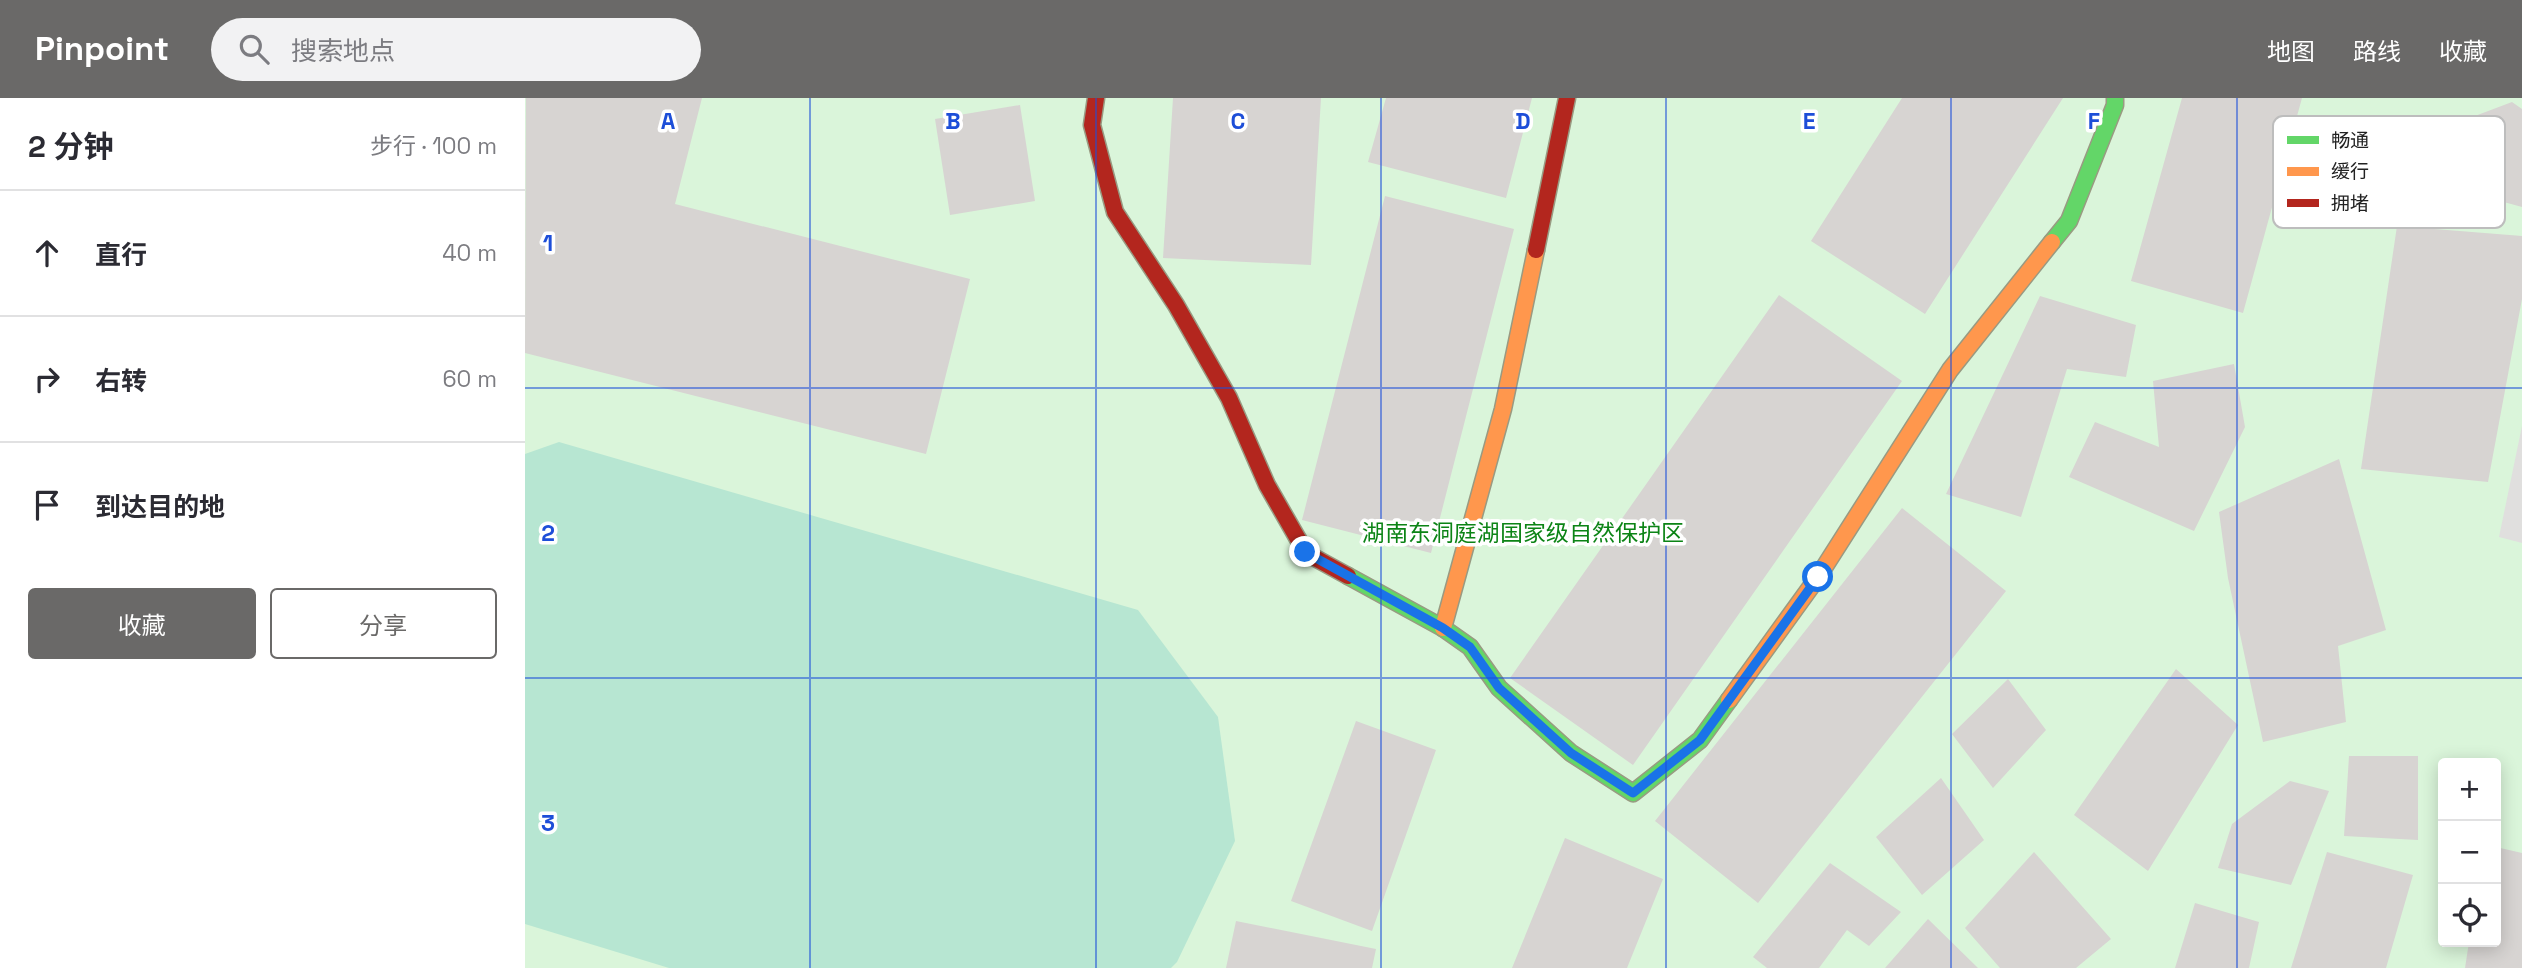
<!DOCTYPE html>
<html lang="zh">
<head>
<meta charset="utf-8">
<style>
  :root { --surface:#fff; --page:#f2f2f3; --text:#2b2b33; --muted:#7c7c81; --line:#e1e1e2; --accent:#6a6968 }
  body { margin:0; font-family:"Space Grotesk","Noto Sans SC",sans-serif; background:var(--page); color:var(--text) }
  .controls { position:absolute; right:21px; bottom:21px; display:grid; overflow:hidden; border-radius:7px; box-shadow:0 4px 18px #0003 }
  .controls button { width:63px; height:63px; display:grid; place-items:center; padding:0; border:0; border-bottom:2px solid var(--line); background:var(--surface); color:var(--text); font:35px sans-serif }
  .stop { position:absolute; width:21px; height:21px; margin:-16px; border:5px solid #1a73e8; border-radius:50%; background:#fff }
  .stop.end { background:#1a73e8; border-color:#fff; box-shadow:0 2px 7px #0008 }
  .list { margin:0; padding:0; list-style:none }
  h2 { display:flex; justify-content:space-between; align-items:center; height:91px; margin:0; padding:0 28px; font-size:30px }
  h2 small { font-size:23px; font-weight:400; color:var(--muted) }
  .list li { display:grid; grid-template-columns:46px 1fr auto; gap:21px; align-items:center; box-sizing:border-box; height:126px; padding:0 28px; border-top:2px solid var(--line) }
  .list b { display:block; font-size:26px; white-space:nowrap }
  .list em { font-size:23px; font-style:normal; color:var(--muted) }
  .actions { display:flex; gap:14px; padding:21px 28px }
  .actions a { flex:1; padding:16px 0; border:2px solid var(--accent); border-radius:7px; text-align:center; font-size:24px; color:var(--accent) }
  .actions .main { background:var(--accent); color:#fff }
  .icon { flex:none; width:38px; height:38px; fill:none; stroke:currentColor; stroke-width:2; stroke-linecap:round; stroke-linejoin:round }
  .map { position:relative; flex:none; width:1997px; height:870px; overflow:hidden }
  header { display:flex; align-items:center; gap:42px; box-sizing:border-box; height:98px; padding:0 35px; background:var(--accent); color:#fff }
  header strong { font-size:33px }
  nav { display:flex; gap:38px; margin-inline-start:auto; font-size:24px }
  .search { width:490px; height:63px; background:var(--page); display:flex; align-items:center; gap:18px; box-sizing:border-box; padding:0 24px; border-radius:38px; color:var(--muted); font-size:26px }
  main { display:flex }
  aside { flex:1; background:var(--surface) }
  .map>svg:first-child { display:block }
</style>
</head>
<body>
<header>
<strong>Pinpoint</strong>
<div class="search"><svg class="icon" aria-label="search" viewBox="0 0 24 24"><circle cx="10" cy="10" r="6"/><path d="M15 15l6 6"/></svg>搜索地点</div>
<nav><a>地图</a><a>路线</a><a>收藏</a></nav>
</header>
<main>
<aside>
<h2>2 分钟<small>步行 · 100 m</small></h2>
<ul class="list">
<li><svg class="icon" aria-label="ahead" viewBox="0 0 24 24"><path d="M12 20V5M6 11l6-6 6 6"/></svg><div><b>直行</b></div><em>40 m</em></li>
<li><svg class="icon" aria-label="right" viewBox="0 0 24 24"><path d="M7 20v-9h11M14 6l5 5-5 5"/></svg><div><b>右转</b></div><em>60 m</em></li>
<li><svg class="icon" aria-label="arrive" viewBox="0 0 24 24"><path d="M6 21V4h12l-3 4 3 4H6"/></svg><div><b>到达目的地</b></div></li>
</ul>
<div class="actions"><a class="main">收藏</a><a>分享</a></div>
</aside>
<div class="map">
<svg width="1997" height="870" viewBox="0 0 1997 870">
  <rect width="100%" height="100%" fill="#f0eeeb"/>
  <!-- park -->
  <path fill="#daf5da" fill-rule="evenodd" d="M0,0H1997V870H0ZM1918,665H1971V844H1918Z"/>
  <!-- pitch -->
  <path fill="#b7e6d2" d="M34,344L613,512L693,619L710,743L652,864L646,870H144L0,826V356Z"/>
  <!-- parking -->
  <path fill="#e0dfde" d="M1997,328V445L1974,439Z"/>
  <!-- building -->
  <path fill="#d7d4d2" d="M1,0H177L150,106L445,181L401,356L0,255Z
    M648,0H796L786,167L638,160Z
    M861,0H1007L981,100L843,64Z
    M1377,0H1538L1400,216L1286,143Z
    M1657,0H1777L1718,215L1606,183Z
    M1987,4L1997,11V109L1902,83L1934,24Z
    M495,7L510,103L425,117L410,21Z
    M860,98L989,131L906,455L777,422Z
    M1872,128L1997,138V201L1963,384L1836,371Z
    M1254,197L1377,283L1108,667L985,580Z
    M1515,198L1611,227L1601,279L1542,271L1496,419L1421,396Z
    M1709,266L1720,329L1669,433L1544,379L1570,324L1634,349L1628,283Z
    M1814,361L1861,532L1813,548L1821,624L1738,644L1703,480L1694,414Z
    M1377,410L1481,493L1233,805L1130,723Z
    M1651,571L1713,627L1623,773L1549,717Z
    M1483,581L1521,632L1468,690L1427,636Z
    M831,623L911,652L847,833L766,803Z
    M1824,658H1893V742L1819,738Z
    M1416,680L1459,742L1397,797L1351,739Z
    M1765,683L1804,693L1766,787L1693,770L1707,726Z
    M1040,740L1138,781L1102,870H987Z
    M1971,749L1997,755V870H1940L1944,844H1971Z
    M1509,754L1586,841L1551,870H1475L1440,830Z
    M1802,754L1888,777L1861,870H1766Z
    M1305,765L1376,814L1344,848L1322,832L1294,870H1242L1228,859Z
    M1670,805L1734,824L1724,870H1650Z
    M1403,821L1453,870H1360Z
    M711,823L851,851L847,870H701Z"/>
  <g fill="none" stroke-linecap="round" stroke-linejoin="round">
    <defs>
      <path id="fast" d="M1527,144L1544,123L1590,7V0
        M823,478L918,530L945,549L974,590L1046,655L1108,695L1175,642L1204,602"/>
      <path id="slow" d="M918,530L978,311L1011,152
        M1204,602L1293,479L1425,272L1527,144"/>
      <path id="jam" d="M571,0L567,27L590,114L651,207L704,300L742,387L781,455L823,478
        M1011,152L1042,0"/>
    </defs>
    <!-- fast casing -->
    <use href="#fast" stroke="#999a82" stroke-width="19"/>
    <!-- slow casing -->
    <use href="#slow" stroke="#999a82" stroke-width="19"/>
    <!-- jam casing -->
    <use href="#jam" stroke="#999a82" stroke-width="19"/>
    <!-- fast -->
    <use href="#fast" stroke="#63d668" stroke-width="16"/>
    <!-- slow -->
    <use href="#slow" stroke="#ff974d" stroke-width="16"/>
    <!-- jam -->
    <use href="#jam" stroke="#b3261e" stroke-width="16"/>
  </g>
  <g fill="none" stroke-linecap="round" stroke-linejoin="round">
    <!-- route -->
    <path stroke="#1a73e8" stroke-width="9" d="M780,454L918,530L945,549L974,590L1046,655L1108,695L1175,642L1293,479"/>
  </g>
  <!-- grid -->
  <path fill="none" stroke="#1d4ed8" stroke-width="2" stroke-opacity="0.55" d="M285,0V870M571,0V870M856,0V870M1141,0V870M1426,0V870M1712,0V870M0,290H1997M0,580H1997"/>
  <g text-anchor="middle" stroke-width="7" stroke-linejoin="round" paint-order="stroke">
    <!-- park labels -->
    <g font-size="23" fill="#0c8416" stroke="#fff">
      <text x="998" y="443">湖南东洞庭湖国家级自然保护区</text>
    </g>
  </g>
  <!-- legend -->
  <rect x="1748" y="18" width="232" height="112" rx="10" fill="#fff" stroke="#bdbdbd" stroke-width="2"/>
  <rect x="1762" y="38" width="32" height="8" fill="#63d668"/>
  <rect x="1762" y="69" width="32" height="9" fill="#ff974d"/>
  <rect x="1762" y="101" width="32" height="8" fill="#b3261e"/>
  <g font-size="19" fill="#222">
    <text x="1806" y="49">畅通</text>
    <text x="1806" y="80">缓行</text>
    <text x="1806" y="112">拥堵</text>
  </g>
  <g font-size="23" text-anchor="middle" font-weight="bold" fill="#1d4ed8" stroke="#fff" stroke-width="7" stroke-linejoin="round" paint-order="stroke">
    <text x="143" y="31">A</text>
    <text x="428" y="31">B</text>
    <text x="713" y="31">C</text>
    <text x="998" y="31">D</text>
    <text x="1284" y="31">E</text>
    <text x="1569" y="31">F</text>
    <text x="23" y="153">1</text>
    <text x="23" y="443">2</text>
    <text x="23" y="733">3</text>
  </g>
</svg>
<div class="controls">
<button>+</button>
<button>−</button>
<button><svg class="icon" aria-label="locate" viewBox="0 0 24 24"><circle cx="12" cy="12" r="6"/><path d="M12 2v4M12 18v4M2 12h4M18 12h4"/></svg></button>
</div>
<div class="stop" style="left:1293px;top:479px"></div>
<div class="stop end" style="left:780px;top:454px"></div>
</div>
</main>
</body>
</html>
